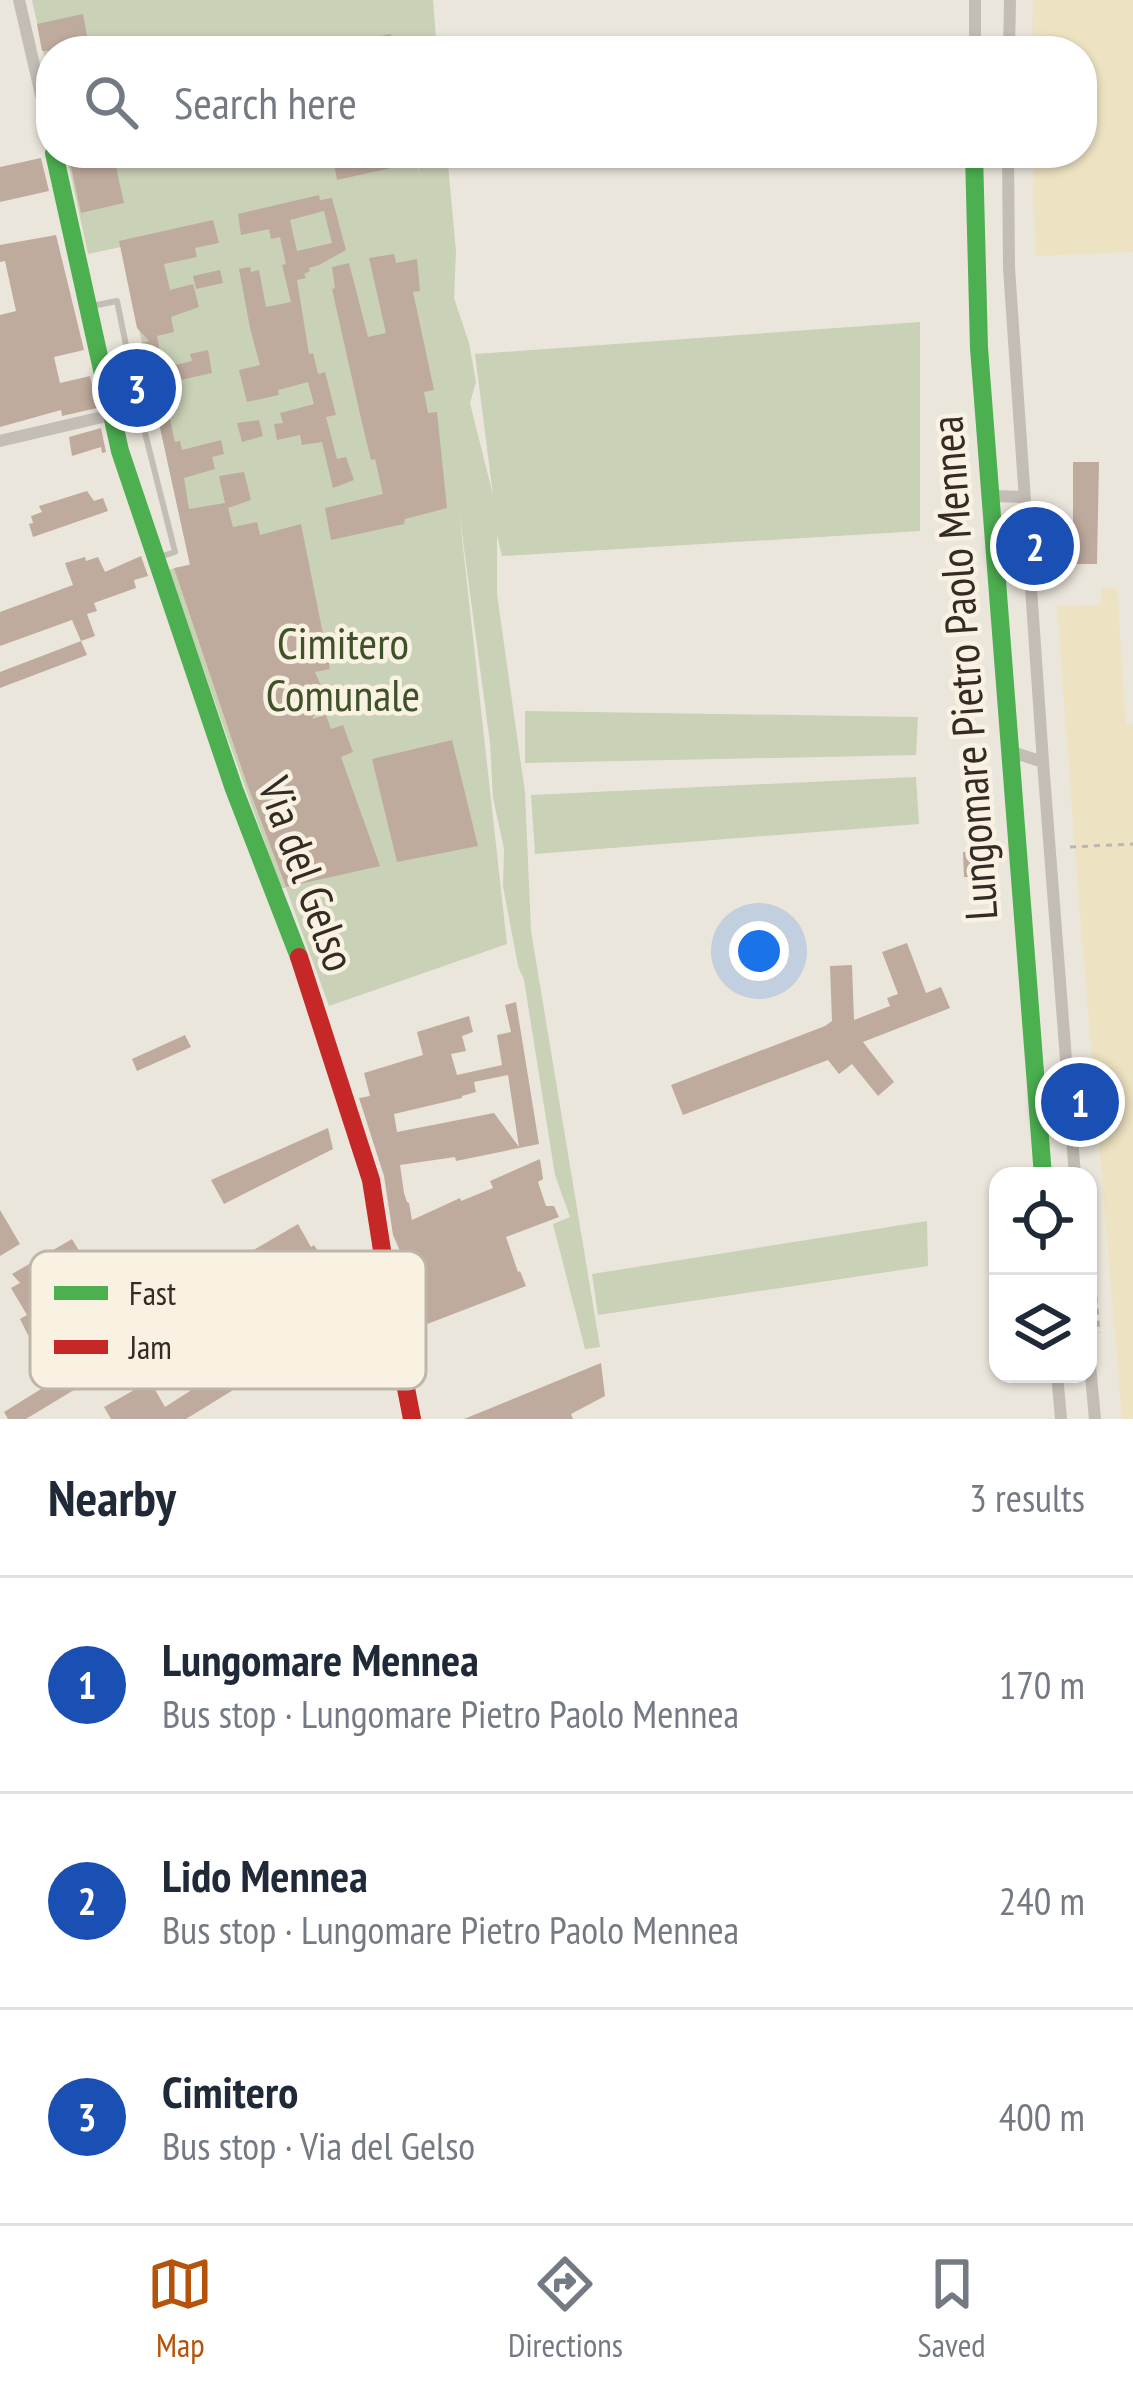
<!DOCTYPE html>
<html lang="en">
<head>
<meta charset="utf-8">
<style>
  :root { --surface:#fff; --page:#f2f2f3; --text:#1f2937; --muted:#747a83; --line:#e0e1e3; --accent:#b45309 }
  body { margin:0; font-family:"PT Sans Narrow",sans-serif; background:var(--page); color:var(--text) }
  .controls { position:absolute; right:36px; bottom:36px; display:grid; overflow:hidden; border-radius:24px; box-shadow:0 3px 9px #0004 }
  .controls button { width:108px; height:108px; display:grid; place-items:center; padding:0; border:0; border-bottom:3px solid var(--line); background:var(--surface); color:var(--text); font:60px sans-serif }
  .you { position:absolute; left:759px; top:951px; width:42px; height:42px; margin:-30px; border:9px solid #fff; border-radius:50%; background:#1a73e8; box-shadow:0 0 0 18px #1a73e833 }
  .badge { display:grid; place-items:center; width:78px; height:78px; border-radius:50%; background:var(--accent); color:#fff; font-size:39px; font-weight:700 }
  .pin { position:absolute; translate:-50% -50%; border:6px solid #fff; box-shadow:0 3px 12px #0006 }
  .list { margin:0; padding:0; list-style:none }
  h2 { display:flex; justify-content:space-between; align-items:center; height:156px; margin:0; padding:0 48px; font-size:51px }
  h2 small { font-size:39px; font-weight:400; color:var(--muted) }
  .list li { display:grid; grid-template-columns:78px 1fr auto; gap:36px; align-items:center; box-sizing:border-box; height:216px; padding:0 48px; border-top:3px solid var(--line) }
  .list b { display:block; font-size:45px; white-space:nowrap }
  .list p { margin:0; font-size:39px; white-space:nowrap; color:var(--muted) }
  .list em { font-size:39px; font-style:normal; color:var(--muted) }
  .icon { flex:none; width:66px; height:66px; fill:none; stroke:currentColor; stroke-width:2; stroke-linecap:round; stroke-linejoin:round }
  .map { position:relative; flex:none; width:1133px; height:1419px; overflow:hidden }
  .search { position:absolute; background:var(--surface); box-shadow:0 3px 9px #0004; left:36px; right:36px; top:36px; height:132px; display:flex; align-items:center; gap:30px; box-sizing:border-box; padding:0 42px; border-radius:48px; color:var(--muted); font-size:45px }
  .sheet { height:804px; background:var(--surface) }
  nav { display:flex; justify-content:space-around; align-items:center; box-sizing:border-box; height:168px; border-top:3px solid var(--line); background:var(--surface); font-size:33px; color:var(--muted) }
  nav a { display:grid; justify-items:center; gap:6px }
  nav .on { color:var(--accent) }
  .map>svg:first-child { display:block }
</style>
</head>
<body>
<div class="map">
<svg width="1133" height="1419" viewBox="0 0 1133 1419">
  <rect width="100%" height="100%" fill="#ebe6dc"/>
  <!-- green -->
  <path fill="#c9d1b6" d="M32,0H433L437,51H51V87Z
    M66,153H416L419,174V153H447L456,252L454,298L469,343L476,382L470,403L493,495L475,354L920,322V531L502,556L497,535V594L525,793L531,931L600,1347L585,1349L553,1224L570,1217L555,1175L524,980L518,966L503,886L504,849L493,798L490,743L459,511L507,944L329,1006L286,888H281L168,570L190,564L121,247L88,254Z
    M525,711L918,717L916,755L525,763Z
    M916,777L919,824L535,854L531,795Z
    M927,1221L928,1266L598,1315L592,1274Z"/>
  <!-- sand -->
  <path fill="#ede2c1" d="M1033,0H1133V252L1035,256L1033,153H1082V51H1032Z
    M1102,587L1117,588L1126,724L1133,725V1419H1122L1077,879L1057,606L1100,605Z"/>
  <!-- building -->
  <path fill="#bfab9d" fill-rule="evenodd" d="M83,14L89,47L71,51H42L37,24Z
    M391,34L394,51H380V48L323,51L322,46Z
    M68,153H71L73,160L113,153L124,203L81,213Z
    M332,153H398L400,166L337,180Z
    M41,158L49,191L0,202V167Z
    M319,195L320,200L332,198L346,250L319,265L309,268L310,271L304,274L306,278L297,280L309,354L313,353L318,374L325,372L336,415L326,417L337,459L346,457L354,480L333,488L322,442L302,445L300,435L277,440L274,424L283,423L280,413L314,404L308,382L278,390L279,395L247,402L239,370L260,365L250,328L239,269L250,267L251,272L259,270L266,307L291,302L282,265L286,264L280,237L271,239L269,229L241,235L238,214ZM324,211L332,243L297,251L290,220Z
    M213,220L219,243L195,248L197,257L164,264L170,290L193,284L199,307L171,317L174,332L157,336L163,368L192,361L190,354L208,350L212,373L162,384L164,393L153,395L141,343L149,341L137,328L119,241Z
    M56,235L84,350L54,357L60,383L90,376L97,408L62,416L61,410L0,427V315L16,311L5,261L0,262V245Z
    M394,254L396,263L417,259L420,291L413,292L434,390L424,392L428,413L437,412L447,508L405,519L404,524L331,540L325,508L383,494L375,459L371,460L362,423L332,289L335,288L332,267L349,263L368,337L386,333L369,258Z
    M220,270L223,283L196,289L193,276Z
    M168,411L175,442L180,441L182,450L221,440L224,454L212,457L215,469L184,478L189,509L225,503L219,476L244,472L251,500L228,508L233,527L257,522L260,535L301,524L330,669L315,672L325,695L312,719L326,715L331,729L343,725L353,752L341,757L380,866L286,887L247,784L174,568L190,565L157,414Z
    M259,420L263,436L242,442L237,423Z
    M101,428L106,452L102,453L101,447L72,456L69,437Z
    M1073,462H1099L1097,564H1073Z
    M87,491L94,501L103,498L108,511L33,537L29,524L33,523L31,516L42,512L39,506Z
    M141,556L148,576L134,580L136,588L94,603L97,611L87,614L95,636L81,641L87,655L0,688V672L81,641L72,620L0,646V612L73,585L65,563L85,557L86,561L98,557L105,572Z
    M452,740L478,846L397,862L372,759Z
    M975,851L977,877H964L963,852Z
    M907,943L926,993L941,987L950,1008L863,1042L894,1082L878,1096L852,1064L839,1074L828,1060L683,1115L671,1085L825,1026L832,1021L830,966L852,965L854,1020L890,1006L887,998L898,994L882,952Z
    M516,1002L539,1144L456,1161L455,1157L400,1165L404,1193L407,1202L409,1203L412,1220L460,1198L461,1201L493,1188L490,1181L540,1159L543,1179L538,1182L546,1206H554L559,1217L506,1237L518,1272L520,1271L526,1286L409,1331L400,1276L409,1272L393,1235L384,1176L359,1098L370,1096L364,1073L423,1055L417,1032L469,1016L473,1032L462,1036L466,1051L451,1054L457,1075L502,1065L497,1035L511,1032L505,1005ZM508,1075L519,1147L494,1113L397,1132L394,1114L462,1098V1096L476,1092L474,1082Z
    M185,1035L191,1047L137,1071L132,1059Z
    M328,1128L333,1149L224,1204L211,1180Z
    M0,1210L20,1244L0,1256Z
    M298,1224L311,1247L314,1245L330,1270L355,1254L365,1309L186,1419H111L104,1407L150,1381L165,1407L190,1391L175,1366L207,1345L201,1335L231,1317L253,1354L280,1337L258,1301L274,1292L252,1251Z
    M72,1239L95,1277L109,1270L117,1283L104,1290L131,1335L144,1327L153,1342L26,1419H8L4,1412L67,1373L54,1352L49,1355L34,1331L28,1335L20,1319L27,1315L11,1288L20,1283L12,1274Z
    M601,1363L605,1396L571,1414L573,1419H464Z"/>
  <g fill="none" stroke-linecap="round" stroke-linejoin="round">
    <!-- path -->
    <path stroke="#bbb6ae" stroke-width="3" stroke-dasharray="6 6" stroke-linecap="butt" d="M1070,847L1133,844
      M1088,1201L1099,1333"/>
    <!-- lane -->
    <path stroke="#c3bdb5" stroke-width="6" d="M92,306L117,301L139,409L115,414
      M139,409L175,552L159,557"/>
    <!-- street -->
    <path stroke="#c3bdb5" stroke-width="12" d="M19,0L51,138
      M975,51V0
      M1009,51L1010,0
      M1008,153L1009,268L1043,762L1075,1176
      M0,441L111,415
      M990,496L1024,497
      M1009,751L1043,762
      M1088,1343L1095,1419
      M1057,1374L1061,1419"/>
    <!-- fast -->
    <path stroke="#4caf50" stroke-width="18" d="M54,153L120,451L234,789L299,957
      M974,153L979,348L1043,1176"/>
    <!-- jam -->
    <path stroke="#c62828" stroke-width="18" d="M299,957L371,1180L394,1327L412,1419"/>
  </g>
  <g text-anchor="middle" stroke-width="9" stroke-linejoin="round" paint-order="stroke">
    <!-- park labels -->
    <g font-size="45" fill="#3e5128" stroke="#f9f1e2">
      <text x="343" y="659">Cimitero<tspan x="343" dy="52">Comunale</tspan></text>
    </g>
    <!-- street labels -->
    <g font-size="45" fill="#332b24" stroke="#f9f1e2">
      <text transform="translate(964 668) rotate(-94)" y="16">Lungomare Pietro Paolo Mennea</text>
      <text transform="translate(307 874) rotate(70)" y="16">Via del Gelso</text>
    </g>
  </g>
  <!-- legend -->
  <rect x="30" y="1251" width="396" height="138" rx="18" fill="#f9f1e2" stroke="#beb6a9" stroke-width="3"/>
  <rect x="54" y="1286" width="54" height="14" fill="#4caf50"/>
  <rect x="54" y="1340" width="54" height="14" fill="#c62828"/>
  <g font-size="33" fill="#332b24">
    <text x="129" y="1305">Fast</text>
    <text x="129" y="1359">Jam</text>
  </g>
</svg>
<div class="controls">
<button><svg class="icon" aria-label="locate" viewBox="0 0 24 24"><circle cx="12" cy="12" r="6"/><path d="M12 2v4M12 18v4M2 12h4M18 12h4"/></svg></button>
<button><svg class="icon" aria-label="layers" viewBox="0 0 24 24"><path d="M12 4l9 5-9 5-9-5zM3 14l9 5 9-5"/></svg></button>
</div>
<div class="you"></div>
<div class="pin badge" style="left:1080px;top:1102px;background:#1a4fb4">1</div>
<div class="pin badge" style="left:1035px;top:546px;background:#1a4fb4">2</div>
<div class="pin badge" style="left:137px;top:388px;background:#1a4fb4">3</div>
<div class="search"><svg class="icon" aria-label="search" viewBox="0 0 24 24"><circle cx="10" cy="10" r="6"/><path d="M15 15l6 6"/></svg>Search here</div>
</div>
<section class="sheet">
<h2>Nearby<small>3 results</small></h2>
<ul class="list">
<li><span class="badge" style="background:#1a4fb4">1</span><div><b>Lungomare Mennea</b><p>Bus stop · Lungomare Pietro Paolo Mennea</p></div><em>170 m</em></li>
<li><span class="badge" style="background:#1a4fb4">2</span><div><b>Lido Mennea</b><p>Bus stop · Lungomare Pietro Paolo Mennea</p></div><em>240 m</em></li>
<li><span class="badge" style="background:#1a4fb4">3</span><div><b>Cimitero</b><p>Bus stop · Via del Gelso</p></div><em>400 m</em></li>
</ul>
</section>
<nav>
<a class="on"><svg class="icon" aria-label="map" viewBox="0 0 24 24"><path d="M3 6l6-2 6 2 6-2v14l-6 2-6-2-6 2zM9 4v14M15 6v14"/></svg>Map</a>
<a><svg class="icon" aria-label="directions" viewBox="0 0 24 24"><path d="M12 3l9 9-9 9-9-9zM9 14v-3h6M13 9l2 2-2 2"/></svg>Directions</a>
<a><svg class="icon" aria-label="saved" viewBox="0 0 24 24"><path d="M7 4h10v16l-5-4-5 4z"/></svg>Saved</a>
</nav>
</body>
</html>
